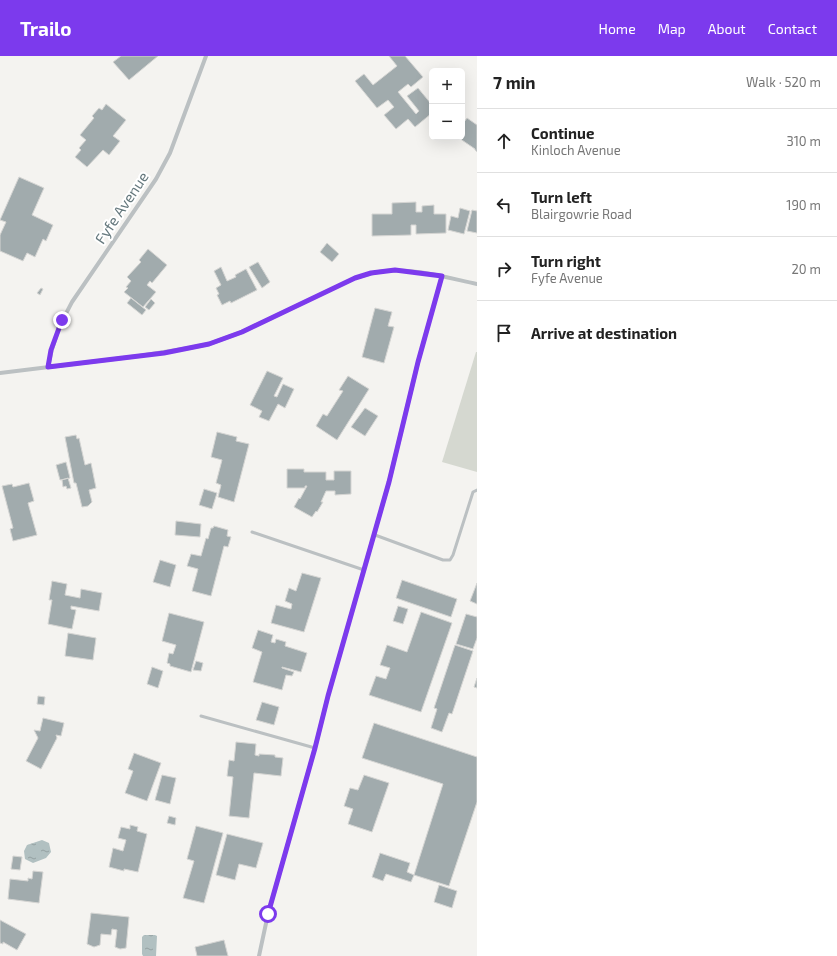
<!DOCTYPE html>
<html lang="en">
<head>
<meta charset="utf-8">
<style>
  :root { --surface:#fff; --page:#f6f6f6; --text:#222; --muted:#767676; --line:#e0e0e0; --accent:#7c3aed }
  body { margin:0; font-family:"Exo 2",sans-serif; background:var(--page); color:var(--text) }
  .controls { position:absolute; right:12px; top:12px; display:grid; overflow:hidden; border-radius:6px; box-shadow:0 4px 16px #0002 }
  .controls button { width:36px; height:36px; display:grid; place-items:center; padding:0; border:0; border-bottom:1px solid var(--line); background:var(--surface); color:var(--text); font:20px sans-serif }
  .stop { position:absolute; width:12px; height:12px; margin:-9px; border:3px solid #7c3aed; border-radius:50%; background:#fff }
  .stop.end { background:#7c3aed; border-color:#fff; box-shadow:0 1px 4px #0008 }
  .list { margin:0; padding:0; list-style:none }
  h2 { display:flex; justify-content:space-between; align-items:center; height:52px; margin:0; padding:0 16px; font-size:17px }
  h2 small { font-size:13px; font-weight:400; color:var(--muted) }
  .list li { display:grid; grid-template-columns:26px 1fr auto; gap:12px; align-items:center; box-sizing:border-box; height:64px; padding:0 16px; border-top:1px solid var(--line) }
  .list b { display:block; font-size:15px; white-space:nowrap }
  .list p { margin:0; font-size:13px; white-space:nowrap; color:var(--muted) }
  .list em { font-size:13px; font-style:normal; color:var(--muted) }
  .icon { flex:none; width:22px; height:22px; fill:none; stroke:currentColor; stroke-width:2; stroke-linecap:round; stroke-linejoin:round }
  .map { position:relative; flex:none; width:477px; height:900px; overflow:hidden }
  header { display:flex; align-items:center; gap:24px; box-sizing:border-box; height:56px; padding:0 20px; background:var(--accent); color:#fff }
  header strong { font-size:19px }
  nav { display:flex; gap:22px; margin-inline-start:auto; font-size:14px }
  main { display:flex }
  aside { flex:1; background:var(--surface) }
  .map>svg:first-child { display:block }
</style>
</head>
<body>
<header>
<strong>Trailo</strong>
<nav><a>Home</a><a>Map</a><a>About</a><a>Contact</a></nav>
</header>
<main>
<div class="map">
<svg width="477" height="900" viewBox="0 0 477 900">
  <defs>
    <pattern id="water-ripples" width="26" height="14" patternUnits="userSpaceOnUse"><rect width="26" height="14" fill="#b1c0c1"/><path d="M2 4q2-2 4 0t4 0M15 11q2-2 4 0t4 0" fill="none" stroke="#94a1a2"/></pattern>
  </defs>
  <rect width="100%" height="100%" fill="#f4f3f0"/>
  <!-- green -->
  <path fill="#d5d8d0" d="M476,296H477V416L442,406Z"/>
  <!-- water -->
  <path fill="url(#water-ripples)" d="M42,784L49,787L51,796L46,802L33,807L25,803L24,795L27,789Z
    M144,879H155L157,880L156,900H143L142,898V881Z"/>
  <!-- building -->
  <path fill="#a1abad" stroke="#d5d5d3" d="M121,0H158L129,24L113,6Z
    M389,0H405L423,21L411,31L408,28L398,36L416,58L419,55L407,40L418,32L432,49V57L415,71L408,63L396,73L384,59L394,51L388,44L377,52L355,25L364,18L373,29L397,10Z
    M106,48L126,64L113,80L120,85L109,99L103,94L87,111L75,101L81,94L79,92L86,84L80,79L94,62L92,60L99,52L102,54Z
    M467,62L477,69V96L475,94V93L459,82L462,81V69Z
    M19,121L44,132L32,159L53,169L46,185L43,183L35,201L27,197L23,205L0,195V179L6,166L0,164Z
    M416,146V156H422V150L434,149V158H446V177L416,178V169H411V179L372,180V158H392V147Z
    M460,152L470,155L464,178L448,174L451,160L458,162Z
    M472,154L477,155V177L467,175Z
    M327,187L339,198L332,206L320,196Z
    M148,193L167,209L152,227L150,225L147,229L156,236L143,251L124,236L128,232L126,231L131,225L127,221L141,206L139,204Z
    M258,206L270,226L262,232L249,211Z
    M221,211L227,225L236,221L235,219L246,213L257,234L231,247L230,245L222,249L217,239L219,238L216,232L221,229L214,215Z
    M41,232L43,233L40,239L37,237Z
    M131,242L146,254L142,259L127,247Z
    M151,243L155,247L149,254L145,251Z
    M375,252L392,256L388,270L394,271L384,307L362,301Z
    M267,315L283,322L274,340L277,341L283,328L294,333L285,352L278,348L269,365L259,361L262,355L250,349Z
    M348,320L369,333L337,384L316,370L323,358L327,360L343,335L339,334Z
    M365,352L378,360L365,380L351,371Z
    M217,376L237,381L236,385L249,388L234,446L218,441L221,429L216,427L222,404L211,401Z
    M76,379L77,383L79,382L85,409L91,407L96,432L89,434L92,446L88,450L82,451L76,427H74L65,381Z
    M66,406L70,422L60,424L56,409Z
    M287,413H304V416H326V424H334V415H351V438L335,439V435H326L321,446H323L317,456L316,455L312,461L294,451L299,442L300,443L307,430H305V432H287Z
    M68,422L71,432L67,433L66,430L63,431L62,424Z
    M29,427L34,445L28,447L37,479L13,485L10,473L13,472L2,430L12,428L13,431Z
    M204,433L217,437L212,453L199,449Z
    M176,465L201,468L200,481L175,479Z
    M214,470L228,474L227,480L231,481L228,491L224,490L211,540L192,535L198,513L187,510L191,498L201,500L206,482L208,483L211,472H213Z
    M160,504L176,509L170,531L153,526Z
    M302,517L321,522L304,576L271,567L276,549L291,553L292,548L285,545L289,532L296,535Z
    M402,524L457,543L451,561L396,542Z
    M52,525L67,528L65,539L80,542L81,533L102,537L99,555L71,550V553L76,554L72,573L48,568L52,544H49Z
    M477,527V548L470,545Z
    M398,550L408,553L403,568L393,565Z
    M421,556L452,567L421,656L369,639L376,620L386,623L390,612L380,609L387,589L407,596Z
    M169,557L204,566L191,616L170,610V608L167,607L169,597L173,598L176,589L162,585Z
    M466,558L477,561V582L473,593L456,588Z
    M258,574L273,579L271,586L275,587L276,583L286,586L285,590L307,597L301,616L282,611V612L294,616L292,620L286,619L282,634L253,626L262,596L252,592Z
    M68,577L96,582L93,604L65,600Z
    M455,589L473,595L452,658L449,657L442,676L431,672L437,653L434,652Z
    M196,605L203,607L201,615L193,614Z
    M152,611L163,615L158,632L147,628Z
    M477,622V632L474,631Z
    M38,640L45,641L44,649L37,648Z
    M262,646L279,651L274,669L256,664Z
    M43,662L64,667L61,680L56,679L57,682L41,713L26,705L38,682L34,674L40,675Z
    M374,667L477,701V746L449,830L414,819L443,728L362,702Z
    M236,686L256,688L255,699L259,700V698L275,699V701L283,702L281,720L254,717L249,762L229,760L233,721L227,720L229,704L234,705Z
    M134,697L161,707L147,745L125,737L133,715L128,713Z
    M162,719L176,722L170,748L155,744Z
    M364,719L389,727L372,776L348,768L353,753L344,750L350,732L358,734Z
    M169,760L176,762L175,769L167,767Z
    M130,769L138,771L137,775L147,778L138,816L124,813V815L109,811L113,792L123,795L126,784L118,782L121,771L130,773Z
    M196,770L223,777L204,847L183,842L194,805L187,803Z
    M227,778L263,787L256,812L239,808L235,824L216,819Z
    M380,797L410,807L407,816L414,819L411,826L386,818L383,825L372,821Z
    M13,800L22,801L20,814L11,813Z
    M33,815L43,816L39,847L8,843L10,823L28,825V822L32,823Z
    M439,829L457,835L452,852L434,846Z
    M91,857L129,861L126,892L120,893L115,891L117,874L112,873L111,879L101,878L100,889L94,891L87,888Z
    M0,864L26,878L17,894L3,886V888L0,887Z
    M224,884L228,900H197L195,891Z"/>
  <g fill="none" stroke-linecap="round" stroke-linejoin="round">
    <!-- lane -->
    <path stroke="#bbc0c2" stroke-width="3" d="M252,476L364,514
      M375,479L443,504H450L453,499L473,436L477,434
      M201,660L315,692"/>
    <!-- street -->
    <path stroke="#bbc0c2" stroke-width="4" d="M48,311C52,287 60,267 72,246L156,123L170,97L206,0
      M0,317L139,300L189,292L209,288L242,276L355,222C365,219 374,216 385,215C414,212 448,222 477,228
      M259,900L268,858L315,692L328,640L389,426L418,306L442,220"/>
  </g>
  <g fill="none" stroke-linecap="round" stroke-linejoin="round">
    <!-- route -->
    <path stroke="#7c3aed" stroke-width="5" d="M62,264L51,294L48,311L164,297L209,288L242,276L355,222L371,217L395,214L442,220L418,306L389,426L328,640L315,692L268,858"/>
  </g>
  <g text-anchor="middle" stroke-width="4" stroke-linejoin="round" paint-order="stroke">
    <!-- street labels -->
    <g font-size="15" fill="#66797e" stroke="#fff">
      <text transform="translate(122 152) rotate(-56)" y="5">Fyfe Avenue</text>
    </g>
  </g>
</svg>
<div class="controls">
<button>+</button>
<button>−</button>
</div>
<div class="stop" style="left:268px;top:858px"></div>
<div class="stop end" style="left:62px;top:264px"></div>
</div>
<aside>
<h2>7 min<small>Walk · 520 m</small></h2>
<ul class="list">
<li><svg class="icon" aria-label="ahead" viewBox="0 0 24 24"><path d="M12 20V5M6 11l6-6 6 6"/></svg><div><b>Continue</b><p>Kinloch Avenue</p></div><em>310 m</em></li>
<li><svg class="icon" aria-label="left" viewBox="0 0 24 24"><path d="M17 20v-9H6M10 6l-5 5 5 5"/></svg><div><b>Turn left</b><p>Blairgowrie Road</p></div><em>190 m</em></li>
<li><svg class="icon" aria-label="right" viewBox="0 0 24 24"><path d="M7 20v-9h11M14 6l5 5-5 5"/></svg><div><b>Turn right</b><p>Fyfe Avenue</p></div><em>20 m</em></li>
<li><svg class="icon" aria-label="arrive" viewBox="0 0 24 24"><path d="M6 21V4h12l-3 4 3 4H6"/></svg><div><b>Arrive at destination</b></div></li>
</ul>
</aside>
</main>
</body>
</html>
